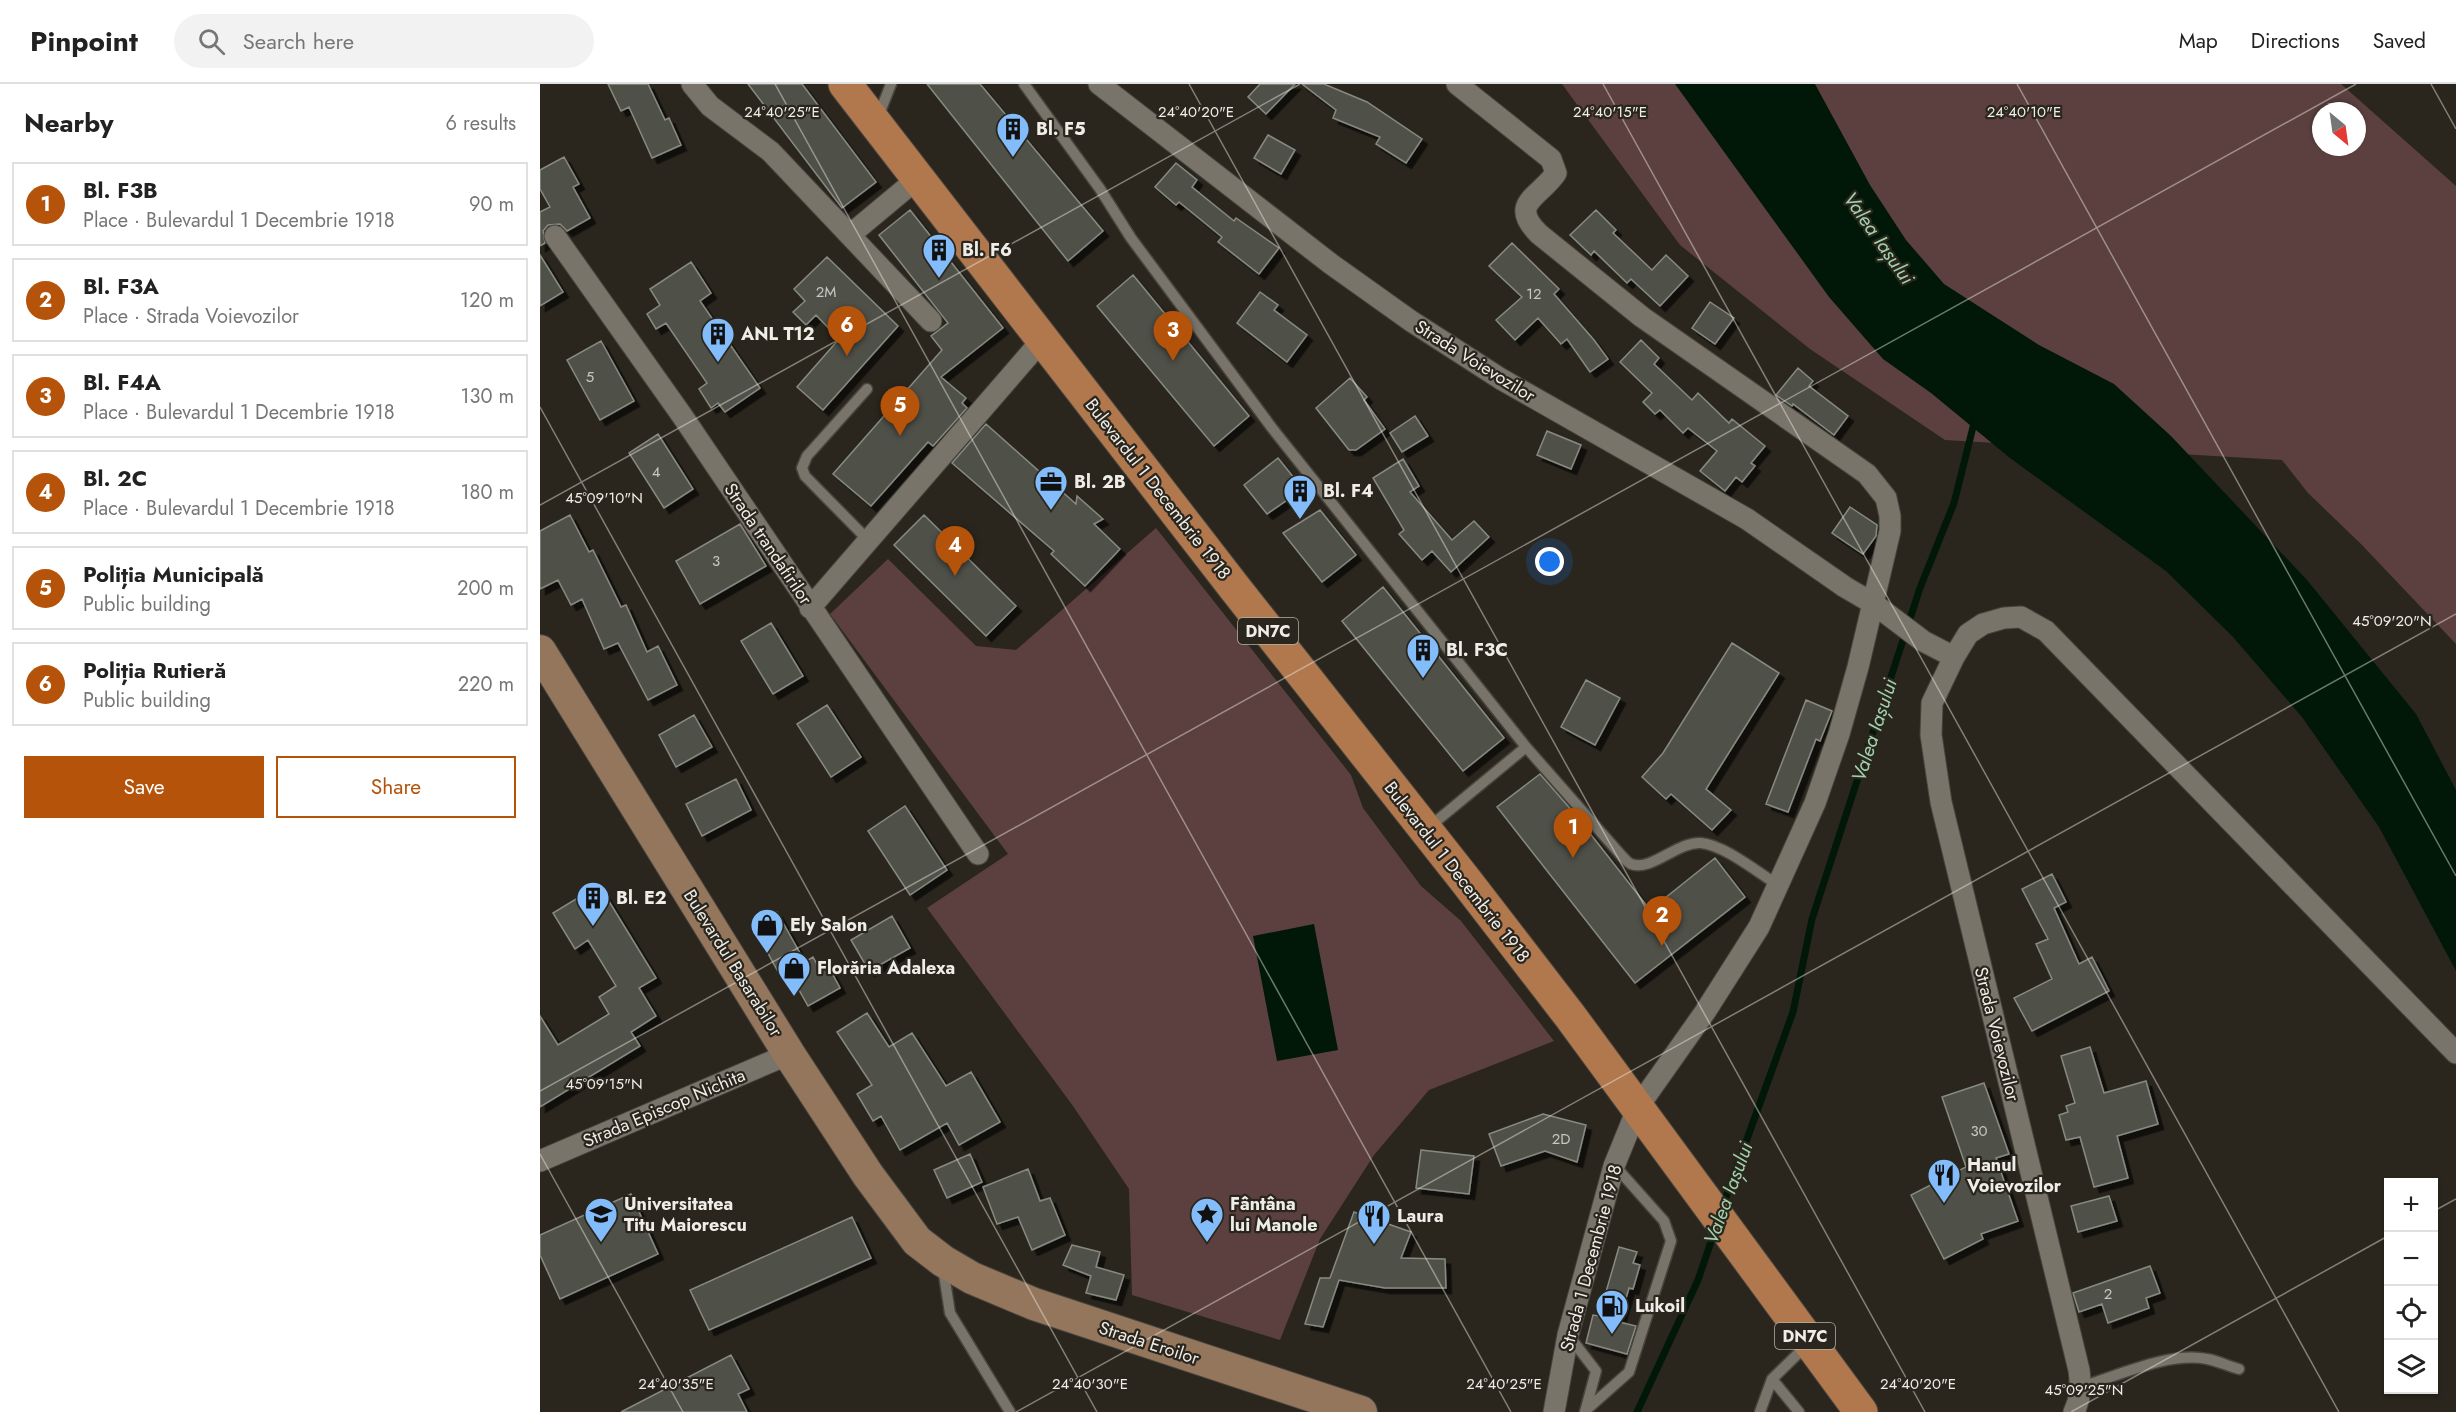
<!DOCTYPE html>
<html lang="en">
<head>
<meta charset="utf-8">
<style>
  :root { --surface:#fff; --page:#f2f2f2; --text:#222; --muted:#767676; --line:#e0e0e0; --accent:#b45309 }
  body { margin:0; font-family:Jost,sans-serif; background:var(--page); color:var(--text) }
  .controls { position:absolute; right:18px; bottom:18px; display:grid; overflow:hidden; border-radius:0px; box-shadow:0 2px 4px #0004 }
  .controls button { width:54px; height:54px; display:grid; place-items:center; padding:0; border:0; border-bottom:2px solid var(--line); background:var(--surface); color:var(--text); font:30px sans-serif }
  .compass { position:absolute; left:1772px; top:18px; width:54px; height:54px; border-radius:50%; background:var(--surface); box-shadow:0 2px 4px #0004; rotate:151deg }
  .you { position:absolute; left:1010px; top:478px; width:21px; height:21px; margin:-15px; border:4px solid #fff; border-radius:50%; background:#1a73e8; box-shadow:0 0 0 9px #1a73e833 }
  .badge { display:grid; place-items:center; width:39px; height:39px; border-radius:50%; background:var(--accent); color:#fff; font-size:20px; font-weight:700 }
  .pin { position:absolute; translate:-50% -50px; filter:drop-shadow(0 2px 3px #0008) }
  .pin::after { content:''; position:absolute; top:32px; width:21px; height:18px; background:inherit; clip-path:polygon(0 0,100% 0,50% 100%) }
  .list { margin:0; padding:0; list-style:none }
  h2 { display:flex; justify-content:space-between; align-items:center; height:78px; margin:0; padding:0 24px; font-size:26px }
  h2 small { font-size:20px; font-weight:400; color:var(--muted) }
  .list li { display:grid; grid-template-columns:39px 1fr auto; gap:18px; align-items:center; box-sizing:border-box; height:84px; margin:0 12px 12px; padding:0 12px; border:2px solid var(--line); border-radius:0px }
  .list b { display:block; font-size:22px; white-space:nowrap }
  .list p { margin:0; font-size:20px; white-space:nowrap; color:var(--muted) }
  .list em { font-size:20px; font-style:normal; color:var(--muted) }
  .actions { display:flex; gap:12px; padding:18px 24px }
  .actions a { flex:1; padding:14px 0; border:2px solid var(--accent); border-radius:0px; text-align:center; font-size:21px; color:var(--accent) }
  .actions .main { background:var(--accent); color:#fff }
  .icon { flex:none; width:33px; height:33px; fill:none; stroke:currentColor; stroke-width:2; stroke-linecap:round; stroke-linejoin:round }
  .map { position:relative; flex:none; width:1916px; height:1328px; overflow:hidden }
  header { display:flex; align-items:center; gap:36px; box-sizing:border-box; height:84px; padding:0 30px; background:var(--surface); border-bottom:2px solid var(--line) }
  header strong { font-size:28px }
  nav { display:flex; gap:33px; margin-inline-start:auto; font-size:21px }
  .search { width:420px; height:54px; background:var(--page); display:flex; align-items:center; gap:15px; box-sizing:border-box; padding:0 21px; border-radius:33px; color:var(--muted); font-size:22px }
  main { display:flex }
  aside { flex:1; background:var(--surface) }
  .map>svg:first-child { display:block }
</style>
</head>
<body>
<header>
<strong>Pinpoint</strong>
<div class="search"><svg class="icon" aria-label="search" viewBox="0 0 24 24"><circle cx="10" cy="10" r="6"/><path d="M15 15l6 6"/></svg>Search here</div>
<nav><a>Map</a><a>Directions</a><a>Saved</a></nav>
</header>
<main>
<aside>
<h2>Nearby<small>6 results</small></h2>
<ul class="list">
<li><span class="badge">1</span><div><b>Bl. F3B</b><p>Place · Bulevardul 1 Decembrie 1918</p></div><em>90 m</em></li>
<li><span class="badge">2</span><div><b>Bl. F3A</b><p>Place · Strada Voievozilor</p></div><em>120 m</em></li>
<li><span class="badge">3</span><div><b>Bl. F4A</b><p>Place · Bulevardul 1 Decembrie 1918</p></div><em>130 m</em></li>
<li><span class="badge">4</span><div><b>Bl. 2C</b><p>Place · Bulevardul 1 Decembrie 1918</p></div><em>180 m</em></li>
<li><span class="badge">5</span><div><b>Poliția Municipală</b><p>Public building</p></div><em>200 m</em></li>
<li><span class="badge">6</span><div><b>Poliția Rutieră</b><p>Public building</p></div><em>220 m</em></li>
</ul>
<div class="actions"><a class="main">Save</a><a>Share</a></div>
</aside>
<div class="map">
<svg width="1916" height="1328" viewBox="0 0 1916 1328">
  <defs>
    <filter id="shadow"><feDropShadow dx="5.5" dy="5.5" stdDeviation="0" flood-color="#0009"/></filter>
  </defs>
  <rect width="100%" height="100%" fill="#2a261e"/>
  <!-- green -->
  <path fill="#5b403f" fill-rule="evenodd" d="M1022,0H1801L1916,102V560L1821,460L1768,409L1742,376L1405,356L1270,265L1140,161ZM1781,27H1817V63H1781Z
    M616,444L811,691L823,724L881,802L921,837L1014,957L889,1006L834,1071L780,1155L740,1256L592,1211L589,1105L533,1022L387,824L468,770L290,530L348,475L436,562L476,566Z"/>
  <!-- water -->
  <path fill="#011808" d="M1135,0H1275L1330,101L1366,156L1404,200L1499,261L1574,300L1631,352L1767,496L1876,630L1916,706V887L1839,743L1762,633L1693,553L1626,487L1470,374L1391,309L1343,275L1289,213Z
    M774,840L798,966L737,977L713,852Z"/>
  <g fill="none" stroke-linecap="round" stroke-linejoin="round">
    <!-- stream -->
    <path stroke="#011808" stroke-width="7" d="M1182,1124L1253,928L1272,835L1380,504L1414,419L1435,335
      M1097,1328L1158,1196L1175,1146"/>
  </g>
  <!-- building -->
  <path fill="#4f5148" stroke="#878a80" stroke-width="1.5" filter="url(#shadow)" d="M68,0H108L125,36L129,34L141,61L112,74L89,23L81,27Z
    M208,0H262L336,98L302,124Z
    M387,0H440L563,147L528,177Z
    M720,0H755L726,30L708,13Z
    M762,0H784L827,18L882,55L866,79L836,60L840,53L793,34L796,26Z
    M728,51L755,66L741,90L714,74Z
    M24,73L39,100L33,103L50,134L27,147L20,140L8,141L3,147L5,159L0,162V128L10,123L0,105V86Z
    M636,79L657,96L652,103L694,137L696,134L739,164L719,190L678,158L682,153L639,118L636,121L615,103Z
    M370,126L463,244L401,293L426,314L422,319L427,324L393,362L388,358L331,422L293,390L402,266L391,252L408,239L339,151Z
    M1056,126L1076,146L1073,149L1112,186L1126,171L1148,192L1120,222L1091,195L1087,199L1054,167L1051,171L1030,151Z
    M972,159L1019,205L1014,210L1054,256L1068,275L1050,288L1027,255L1021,260L998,234L975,256L956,236L982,213L949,182Z
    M0,171L23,208L0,222Z
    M287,173L358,242L283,326L257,303L299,255L276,231L266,241L253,228L265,217L254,205Z
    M151,178L171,209L160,217L220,304L185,328L178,319L171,324L159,305L167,299L126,239L116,245L107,230L120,221L110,205Z
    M593,191L709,332L674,362L557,222Z
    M720,208L738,221L734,226L767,251L747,278L697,239Z
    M1170,218L1194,234L1175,260L1152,244Z
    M1101,256L1119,274L1114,280L1152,316L1158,309L1189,339L1192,335L1225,362L1211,379L1215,382L1202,398L1196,393L1185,407L1160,387L1177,367L1148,344L1143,349L1120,326L1115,330L1103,318L1112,309L1080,278Z
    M61,257L94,317L60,336L27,276Z
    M1258,284L1273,297L1269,302L1308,332L1294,351L1253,320L1252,322L1236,311Z
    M810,294L827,313L824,316L845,345L816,366H809L776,324Z
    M875,332L888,352L862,368L850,349Z
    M446,340L536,420L537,412L563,435L554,440L580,465L545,502L511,470L514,467L412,379Z
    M1007,347L1041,361L1031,385L997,371Z
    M118,350L153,405L124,424L89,369Z
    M738,374L763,405L727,430L704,401Z
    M863,375L879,402L870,408L912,456L934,437L949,453L911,488L892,467L882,476L859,450L864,446L833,394Z
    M1310,423L1337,441L1336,452L1323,470L1292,449Z
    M780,426L816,471L782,498L743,449Z
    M30,431L49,468L53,466L81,523L86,521L107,568L118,562L137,601L108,616L78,559L64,565L42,515L31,521L18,496L0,505V447Z
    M384,431L476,522L446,552L354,461Z
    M200,440L226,482L160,520L136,477Z
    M843,503L964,654L923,687L802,537Z
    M231,539L263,592L233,610L201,557Z
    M1192,559L1239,589L1166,705L1191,726L1172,746L1131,710L1126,715L1102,693L1123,669Z
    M1046,596L1080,614L1055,661L1021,643Z
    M1266,616L1292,627L1280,657L1276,655L1248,728L1226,720Z
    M287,621L321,673L291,693L257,640Z
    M154,631L172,663L136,683L119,651Z
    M1000,690L1034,729L1110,826L1175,774L1205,813L1095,899L957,723Z
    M196,695L211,726L162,752L146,720Z
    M365,722L407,786L370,811L328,747Z
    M1512,790L1526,818L1514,824L1539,880L1552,873L1569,907L1492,947L1474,914L1512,895L1496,860L1508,855L1482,805Z
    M59,801L116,894L99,904L116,932L91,948L100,962L0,1023V932L18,961L69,930L59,913L76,902L48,856L35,865L13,829Z
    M237,828L265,878L273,873L278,882L286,878L300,904L268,922L250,890L242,895L213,842Z
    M352,832L370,864L329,887L311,856Z
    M327,929L349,963L372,949L406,1002L431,988L460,1038L419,1061L407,1039L360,1066L341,1032L333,1037L317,1010L332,1001L297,948Z
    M1550,963L1564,1009L1606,997L1618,1040L1577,1052L1588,1094L1554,1103L1540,1053L1526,1056L1519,1031L1528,1028L1526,1022L1535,1019L1521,972Z
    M1444,999L1469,1070L1456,1074L1478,1137L1441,1150L1443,1155L1404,1175L1371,1111L1426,1083L1402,1013Z
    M1003,1030L1046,1041L1037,1078L1005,1067L961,1082L949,1050Z
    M881,1066L934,1072L929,1110L876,1104Z
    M430,1070L442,1098L407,1114L394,1086Z
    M488,1085L500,1117L510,1114L525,1151L492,1166L478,1133L457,1140L443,1103Z
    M91,1110L118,1170L20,1215L0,1171V1151Z
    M1569,1112L1577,1137L1538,1148L1531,1122Z
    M814,1128L871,1148L861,1174L905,1175L906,1204H845L799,1196L783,1243L765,1240L780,1194H790Z
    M312,1133L331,1174L169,1246L150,1206Z
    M532,1161L560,1168L556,1183L584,1191L576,1216L546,1209L551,1192L523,1181Z
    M1079,1163L1097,1168L1093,1179L1100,1181L1093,1205L1089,1204L1079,1238L1096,1242L1087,1270L1046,1259L1053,1231L1059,1232Z
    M1610,1182L1620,1209L1606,1214L1609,1224L1568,1239L1562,1220L1539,1228L1533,1209Z
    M191,1271L209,1305L198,1310L207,1328H81Z"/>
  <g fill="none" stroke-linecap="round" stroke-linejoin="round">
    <defs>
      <path id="service" d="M484,0L560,105L591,154L732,344L986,663L1081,771C1084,774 1088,779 1091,780C1111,788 1138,757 1161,759C1184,761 1217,788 1238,801
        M338,33L351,0
        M327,305L267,372L262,384L265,392L328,456
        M888,744L986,663
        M403,1184L410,1229L470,1328
        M1029,1252L1056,1287L1045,1328
        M1232,1295L1268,1260
        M1541,1303C1577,1292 1630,1267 1667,1275C1678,1277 1688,1282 1699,1285
        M1045,1327L1089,1288L1131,1157L1124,1137L1075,1082
        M1220,1328L1232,1295L1259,1328"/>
      <path id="minor" d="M152,0L170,22L231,68L391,237
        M559,0L791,180L871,237L961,295L1207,435L1305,503L1334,520L1383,557L1414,573L1428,550L1443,540L1464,534L1481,533L1506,547L1916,969
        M917,0L1011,75L1016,89C999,114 968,119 999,150L1102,233L1327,390L1346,414L1350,432V447L1318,583L1299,650L1275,719L1219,843L1165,928L1098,1023L1074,1082L1028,1251L1014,1328
        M311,150L377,95
        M15,152L143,333L438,770
        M270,524L502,256
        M1414,573L1392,619L1391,651L1401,718L1539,1286C1541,1301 1541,1314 1534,1328
        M0,1077L249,970"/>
      <path id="secondary" d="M0,567L249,970L328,1091L377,1157L403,1177L432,1194L494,1220L821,1328"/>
      <path id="primary" d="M305,0L694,503L926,797L1030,932L1321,1328"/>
    </defs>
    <!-- service casing -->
    <use href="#service" stroke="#47443e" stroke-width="13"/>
    <!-- minor casing -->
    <use href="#minor" stroke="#47443e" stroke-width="23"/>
    <!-- secondary casing -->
    <use href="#secondary" stroke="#47443e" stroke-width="34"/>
    <!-- primary casing -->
    <use href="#primary" stroke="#47443e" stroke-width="35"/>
    <!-- service -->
    <use href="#service" stroke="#78746a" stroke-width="10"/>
    <!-- minor -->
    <use href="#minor" stroke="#78746a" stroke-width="21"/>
    <!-- secondary -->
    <use href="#secondary" stroke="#94765c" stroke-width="32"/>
    <!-- primary -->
    <use href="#primary" stroke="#b1784e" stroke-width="33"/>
  </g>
  <!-- ticks -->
  <path fill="none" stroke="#efede7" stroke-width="1.5" stroke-opacity="0.45" d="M235,0L971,1328M649,0L1385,1328M1063,0L1799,1328M1477,0L1916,792M1891,0L1916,45M0,323L557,1328M0,421L760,0M0,1007L1816,0M0,1070L143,1328M1894,1127L1916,1115M476,1328L1916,530M1531,1328L1848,1152"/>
  <!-- icons -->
  <defs>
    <symbol id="building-pin" viewBox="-11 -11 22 30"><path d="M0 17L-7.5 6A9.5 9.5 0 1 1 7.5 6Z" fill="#82bcfa" stroke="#2a261e"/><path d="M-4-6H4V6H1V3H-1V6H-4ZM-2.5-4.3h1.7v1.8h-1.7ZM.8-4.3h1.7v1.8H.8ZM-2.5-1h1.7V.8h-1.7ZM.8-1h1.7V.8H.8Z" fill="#111"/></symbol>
    <symbol id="office-pin" viewBox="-11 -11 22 30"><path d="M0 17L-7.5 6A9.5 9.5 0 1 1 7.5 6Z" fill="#82bcfa" stroke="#2a261e"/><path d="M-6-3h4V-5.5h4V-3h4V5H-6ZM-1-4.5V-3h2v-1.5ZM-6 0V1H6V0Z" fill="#111"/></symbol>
    <symbol id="shop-pin" viewBox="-11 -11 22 30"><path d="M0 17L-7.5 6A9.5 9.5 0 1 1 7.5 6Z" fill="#82bcfa" stroke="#2a261e"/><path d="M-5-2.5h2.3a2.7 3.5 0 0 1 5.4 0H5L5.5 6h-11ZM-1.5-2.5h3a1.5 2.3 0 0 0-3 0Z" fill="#111"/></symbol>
    <symbol id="restaurant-pin" viewBox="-11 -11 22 30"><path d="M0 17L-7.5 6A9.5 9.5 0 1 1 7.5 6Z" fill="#82bcfa" stroke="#2a261e"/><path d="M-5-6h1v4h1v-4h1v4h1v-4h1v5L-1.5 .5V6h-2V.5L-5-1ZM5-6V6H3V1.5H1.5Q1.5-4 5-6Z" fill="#111"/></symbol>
    <symbol id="university-pin" viewBox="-11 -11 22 30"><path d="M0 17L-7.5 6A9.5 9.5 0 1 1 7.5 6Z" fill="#82bcfa" stroke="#2a261e"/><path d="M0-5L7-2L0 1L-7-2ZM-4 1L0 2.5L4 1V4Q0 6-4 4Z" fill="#111"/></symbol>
    <symbol id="sight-pin" viewBox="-11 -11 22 30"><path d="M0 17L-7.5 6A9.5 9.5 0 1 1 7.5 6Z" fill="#82bcfa" stroke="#2a261e"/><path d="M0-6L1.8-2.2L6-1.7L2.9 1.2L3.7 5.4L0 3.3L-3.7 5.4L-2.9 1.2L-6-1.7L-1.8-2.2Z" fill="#111"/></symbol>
    <symbol id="fuel-pin" viewBox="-11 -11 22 30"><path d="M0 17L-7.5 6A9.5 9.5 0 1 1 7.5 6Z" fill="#82bcfa" stroke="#2a261e"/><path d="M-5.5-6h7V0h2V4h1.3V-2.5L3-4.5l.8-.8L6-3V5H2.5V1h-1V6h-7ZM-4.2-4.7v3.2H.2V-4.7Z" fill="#111"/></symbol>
  </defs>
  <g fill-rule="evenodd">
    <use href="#building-pin" x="454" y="26" width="38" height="52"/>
    <use href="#building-pin" x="380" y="147" width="38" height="52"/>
    <use href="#building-pin" x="159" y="231" width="38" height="52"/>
    <use href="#office-pin" x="492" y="379" width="38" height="52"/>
    <use href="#building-pin" x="741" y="388" width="38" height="52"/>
    <use href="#building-pin" x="864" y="547" width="38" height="52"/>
    <use href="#building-pin" x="34" y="795" width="38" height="52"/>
    <use href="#shop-pin" x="208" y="822" width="38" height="52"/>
    <use href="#shop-pin" x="235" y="865" width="38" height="52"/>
    <use href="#restaurant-pin" x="1385" y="1072" width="38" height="52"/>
    <use href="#university-pin" x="42" y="1111" width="38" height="52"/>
    <use href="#sight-pin" x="648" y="1111" width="38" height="52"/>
    <use href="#restaurant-pin" x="815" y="1113" width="38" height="52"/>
    <use href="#fuel-pin" x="1053" y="1203" width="38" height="52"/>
  </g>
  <g text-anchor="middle" stroke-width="4.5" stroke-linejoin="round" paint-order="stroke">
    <!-- number labels -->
    <g font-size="15" fill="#c7c6bf">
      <text x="286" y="213">2M</text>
      <text x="994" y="215">12</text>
      <text x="50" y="298">5</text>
      <text x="116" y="393">4</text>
      <text x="176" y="482">3</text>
      <text x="1439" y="1052">30</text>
      <text x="1021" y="1060">2D</text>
      <text x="1568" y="1215">2</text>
    </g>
    <!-- shield labels -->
    <g fill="#2a261e" stroke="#b4b1ab" stroke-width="1.5">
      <rect x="698" y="534" width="60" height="26" rx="4.5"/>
      <rect x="1235" y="1239" width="60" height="26" rx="4.5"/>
    </g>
    <g font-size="16" font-weight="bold" fill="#efede7">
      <text x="728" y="553">DN7C</text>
      <text x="1265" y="1258">DN7C</text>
    </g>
    <!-- poi labels -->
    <g font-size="18" font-weight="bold" fill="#efede7" stroke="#2a261e" text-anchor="start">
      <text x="496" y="51">Bl. F5</text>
      <text x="422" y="172">Bl. F6</text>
      <text x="201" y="256">ANL T12</text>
      <text x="534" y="404">Bl. 2B</text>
      <text x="783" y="413">Bl. F4</text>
      <text x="906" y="572">Bl. F3C</text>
      <text x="76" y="820">Bl. E2</text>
      <text x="250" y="847">Ely Salon</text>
      <text x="277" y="890">Florăria Adalexa</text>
      <text x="1427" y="1087">Hanul<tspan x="1427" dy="21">Voievozilor</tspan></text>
      <text x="84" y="1126">Universitatea<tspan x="84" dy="21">Titu Maiorescu</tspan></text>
      <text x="690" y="1126">Fântâna<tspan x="690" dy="21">lui Manole</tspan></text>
      <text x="857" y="1138">Laura</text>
      <text x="1095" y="1228">Lukoil</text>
    </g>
    <!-- street labels -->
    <g font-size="18" fill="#efede7" stroke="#2a261e">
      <text transform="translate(935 277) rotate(32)" y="6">Strada Voievozilor</text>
      <text transform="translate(618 405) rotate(52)" y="6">Bulevardul 1 Decembrie 1918</text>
      <text transform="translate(228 460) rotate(56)" y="6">Strada trandafirilor</text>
      <text transform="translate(917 788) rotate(52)" y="6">Bulevardul 1 Decembrie 1918</text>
      <text transform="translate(193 879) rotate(58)" y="6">Bulevardul Basarabilor</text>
      <text transform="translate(1457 950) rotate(76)" y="6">Strada Voievozilor</text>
      <text transform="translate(124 1024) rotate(-23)" y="6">Strada Episcop Nichita</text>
      <text transform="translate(1051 1174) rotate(-75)" y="6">Strada 1 Decembrie 1918</text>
      <text transform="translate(609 1259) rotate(18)" y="6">Strada Eroilor</text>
    </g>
    <!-- water labels -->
    <g font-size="20" font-style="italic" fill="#9fd1ab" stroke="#2a261e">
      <text transform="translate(1339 154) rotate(55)" y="7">Valea Iașului</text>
      <text transform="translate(1334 646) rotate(-72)" y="7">Valea Iașului</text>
      <text transform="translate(1188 1109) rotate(-70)" y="7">Valea Iașului</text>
    </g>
  </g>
  <g font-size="15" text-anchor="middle" fill="#efede7" stroke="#2a261e" stroke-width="4.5" stroke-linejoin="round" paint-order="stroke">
    <text x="242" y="33">24°40'25"E</text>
    <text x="656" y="33">24°40'20"E</text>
    <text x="1070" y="33">24°40'15"E</text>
    <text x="1484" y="33">24°40'10"E</text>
    <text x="64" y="419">45°09'10"N</text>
    <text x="1852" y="542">45°09'20"N</text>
    <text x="64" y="1005">45°09'15"N</text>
    <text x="136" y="1305">24°40'35"E</text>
    <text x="550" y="1305">24°40'30"E</text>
    <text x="964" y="1305">24°40'25"E</text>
    <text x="1378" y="1305">24°40'20"E</text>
    <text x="1544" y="1311">45°09'25"N</text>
  </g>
</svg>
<div class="controls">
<button>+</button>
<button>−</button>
<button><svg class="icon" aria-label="locate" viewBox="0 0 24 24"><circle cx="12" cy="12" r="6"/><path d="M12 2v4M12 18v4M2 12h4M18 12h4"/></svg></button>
<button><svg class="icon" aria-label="layers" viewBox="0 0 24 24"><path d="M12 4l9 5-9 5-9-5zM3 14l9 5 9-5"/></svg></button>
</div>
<svg class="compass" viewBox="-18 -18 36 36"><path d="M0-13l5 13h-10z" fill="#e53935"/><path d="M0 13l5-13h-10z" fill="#767676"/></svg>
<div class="you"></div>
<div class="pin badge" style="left:1033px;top:774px">1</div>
<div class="pin badge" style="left:1122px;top:862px">2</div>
<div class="pin badge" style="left:633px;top:277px">3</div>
<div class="pin badge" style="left:415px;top:492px">4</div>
<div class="pin badge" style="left:360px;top:352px">5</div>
<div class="pin badge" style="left:307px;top:272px">6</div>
</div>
</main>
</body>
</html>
